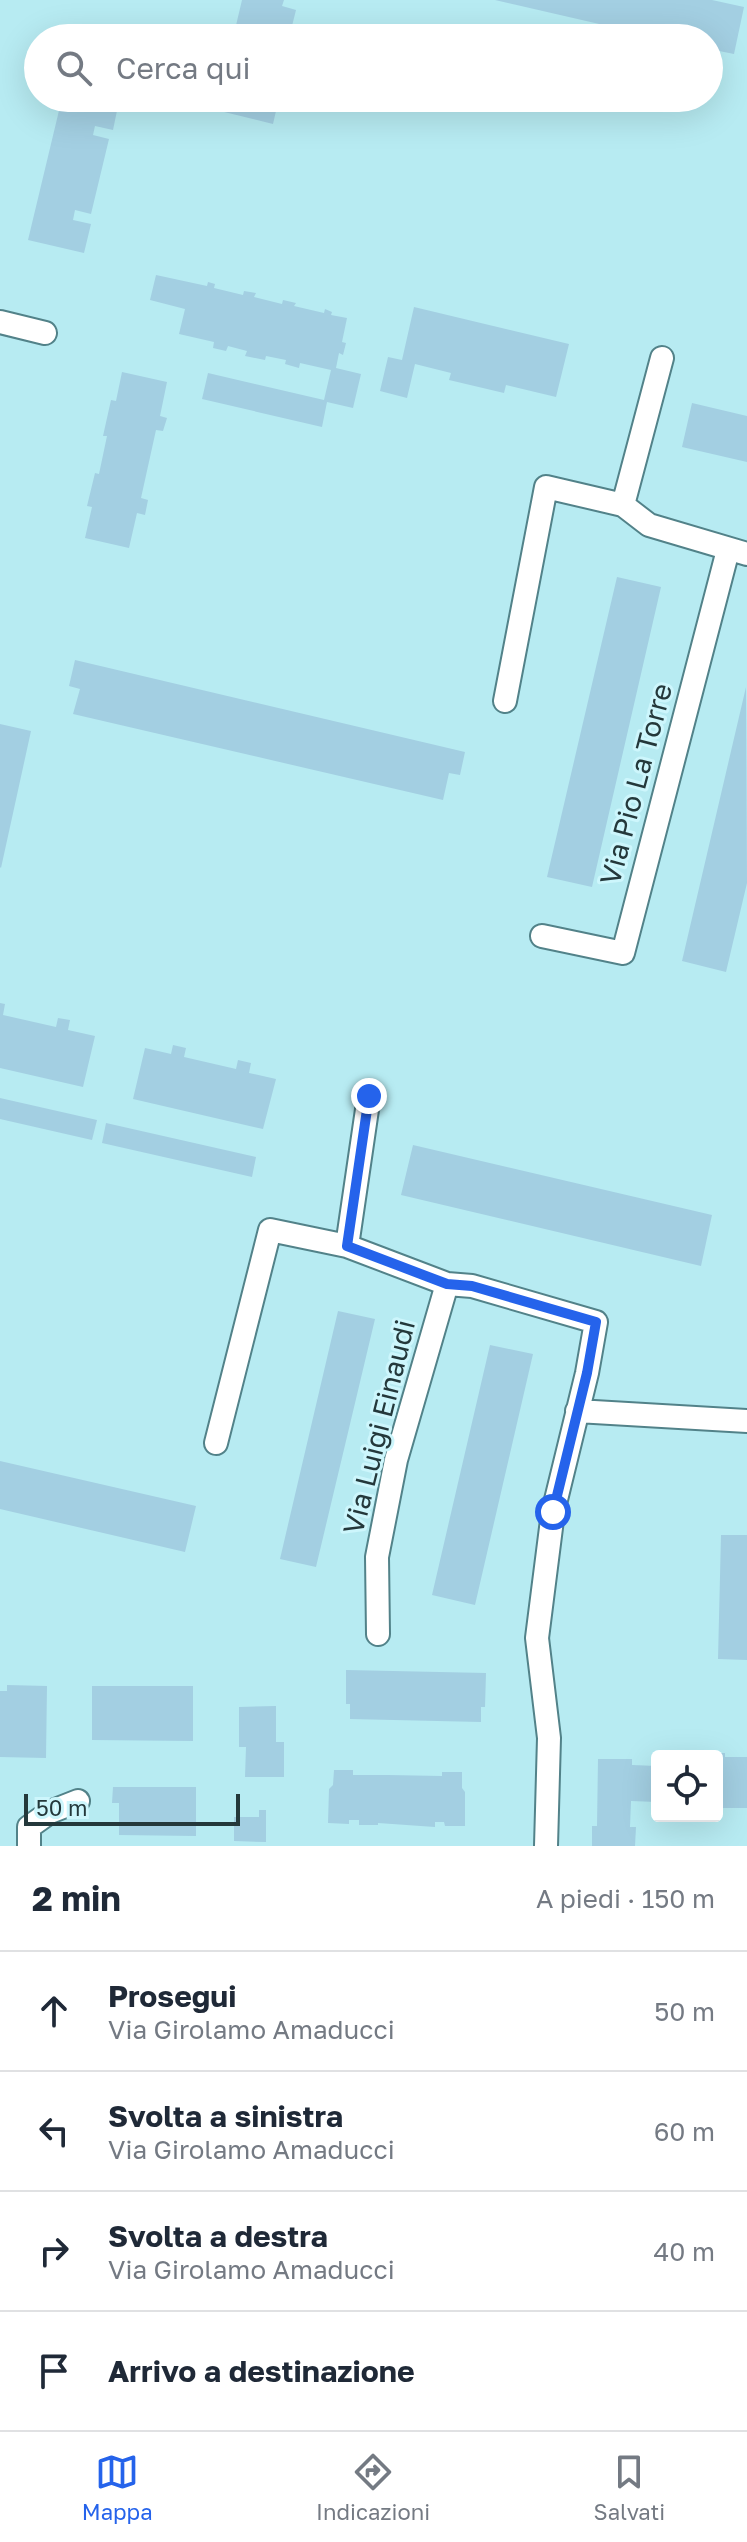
<!DOCTYPE html>
<html lang="it">
<head>
<meta charset="utf-8">
<style>
  :root { --surface:#fff; --page:#f2f2f3; --text:#1f2937; --muted:#747a83; --line:#e0e1e3; --accent:#2563eb }
  body { margin:0; font-family:"Golos Text",sans-serif; background:var(--page); color:var(--text) }
  .controls { position:absolute; right:24px; bottom:24px; display:grid; overflow:hidden; border-radius:8px; box-shadow:0 8px 32px #0002 }
  .controls button { width:72px; height:72px; display:grid; place-items:center; padding:0; border:0; border-bottom:2px solid var(--line); background:var(--surface); color:var(--text); font:40px sans-serif }
  .scale { position:absolute; left:24px; bottom:20px; width:216px; box-sizing:border-box; padding-left:8px; border:4px solid #24383b; border-top:0; font-size:22px; line-height:28px; white-space:nowrap; color:#24383b; -webkit-text-stroke:6px #cdf6fc; paint-order:stroke }
  .stop { position:absolute; width:24px; height:24px; margin:-18px; border:6px solid #2563eb; border-radius:50%; background:#fff }
  .stop.end { background:#2563eb; border-color:#fff; box-shadow:0 2px 8px #0008 }
  .list { margin:0; padding:0; list-style:none }
  h2 { display:flex; justify-content:space-between; align-items:center; height:104px; margin:0; padding:0 32px; font-size:34px }
  h2 small { font-size:26px; font-weight:400; color:var(--muted) }
  .list li { display:grid; grid-template-columns:52px 1fr auto; gap:24px; align-items:center; box-sizing:border-box; height:120px; padding:0 32px; border-top:2px solid var(--line) }
  .list b { display:block; font-size:30px; white-space:nowrap }
  .list p { margin:0; font-size:26px; white-space:nowrap; color:var(--muted) }
  .list em { font-size:26px; font-style:normal; color:var(--muted) }
  .icon { flex:none; width:44px; height:44px; fill:none; stroke:currentColor; stroke-width:2; stroke-linecap:round; stroke-linejoin:round }
  .map { position:relative; flex:none; width:747px; height:1846px; overflow:hidden }
  .search { position:absolute; background:var(--surface); box-shadow:0 8px 32px #0002; left:24px; right:24px; top:24px; height:88px; display:flex; align-items:center; gap:20px; box-sizing:border-box; padding:0 28px; border-radius:44px; color:var(--muted); font-size:30px }
  .sheet { height:584px; background:var(--surface) }
  nav { display:flex; justify-content:space-around; align-items:center; box-sizing:border-box; height:112px; border-top:2px solid var(--line); background:var(--surface); font-size:22px; color:var(--muted) }
  nav a { display:grid; justify-items:center; gap:4px }
  nav .on { color:var(--accent) }
  .map>svg:first-child { display:block }
</style>
</head>
<body>
<div class="map">
<svg width="747" height="1846" viewBox="0 0 747 1846">
  <rect width="100%" height="100%" fill="#b7ebf2"/>
  <!-- building -->
  <path fill="#a3cfe2" d="M242,0H284L282,6L296,10L289,38H233Z
    M495,0H712L744,7L734,54L709,49V38H660Z
    M62,98H106L119,101L113,130L95,126L93,135L109,139L91,214L75,210L73,220L91,224L84,253L28,240Z
    M219,98H279L273,124L216,110Z
    M156,275L207,286L208,282L215,284L214,288L243,295L244,291L256,293L254,297L282,304L283,300L296,303L294,306L324,313L325,309L332,312L331,315L347,318L342,342L346,343L343,355L339,353L336,368L361,374L353,408L327,402L322,427L202,399L208,373L324,400L331,370L300,363L299,368L285,364L286,360L266,356L265,360L245,356L247,351L228,346L226,351L213,348L214,342L179,334L185,309L150,300Z
    M414,307L569,344L556,397L506,385L504,393L449,380L451,373L415,364L407,398L380,391L388,357L402,360Z
    M122,372L167,382L160,416L167,418L163,431L156,430L141,498L148,500L145,515L137,513L129,548L85,538L92,507L87,506L95,473L99,474L107,436H103L111,400L116,401Z
    M692,403L747,416V462L682,447Z
    M617,577L661,587L592,887L547,877Z
    M75,660L465,752L460,775L449,773L443,800L73,714L80,689L69,686Z
    M746,687L747,883L726,972L682,961Z
    M0,724L31,731L1,868L0,867Z
    M0,1003L5,1004L3,1015L56,1027L58,1018L70,1020L68,1030L95,1036L83,1087L0,1068Z
    M173,1045L186,1048L184,1057L236,1069L238,1060L251,1063L249,1073L276,1079L263,1129L133,1099L145,1048L171,1054Z
    M0,1098L97,1120L92,1140L0,1119Z
    M106,1123L256,1157L252,1177L102,1143Z
    M413,1145L712,1215L701,1266L401,1195Z
    M338,1311L375,1319L316,1567L280,1559Z
    M490,1345L533,1354L475,1605L432,1595Z
    M0,1461L196,1506L185,1552L0,1509Z
    M721,1535H747V1660L718,1659Z
    M346,1670L486,1673L485,1707H481V1722L350,1719V1704H346Z
    M7,1685L47,1686L46,1758L0,1757V1691H7Z
    M92,1686H193V1741L92,1740Z
    M276,1706V1742H284V1777H245L246,1747H239V1707Z
    M657,1753H709V1756H657Z
    M717,1753H725V1757H747V1808H717Z
    M598,1759H632V1765L657,1766V1802L631,1801L630,1827H636L635,1846H592V1826H597Z
    M334,1770H353V1775H388L442,1776V1772H462V1788L465,1792V1826H445L444,1822H435V1827L378,1823V1825H359V1820H349V1824L328,1823L329,1789L333,1785Z
    M113,1787H196V1836L119,1835V1803H112Z
    M259,1810H266V1842L234,1841V1817H259Z"/>
  <g fill="none" stroke-linecap="round" stroke-linejoin="round">
    <defs>
      <path id="minor" d="M0,322L45,333
        M623,505L662,358
        M505,701L546,487L623,505L649,525L747,554
        M542,936L623,953L728,550
        M347,1246L369,1096
        M577,1411L747,1421
        M216,1443L270,1230L347,1246L447,1284L472,1286L596,1322L587,1373L553,1512L537,1638L549,1738L546,1846
        M378,1634L377,1557L396,1460L447,1284
        M29,1846V1827L50,1812L78,1801"/>
    </defs>
    <!-- minor casing -->
    <use href="#minor" stroke="#528289" stroke-width="26"/>
    <!-- minor -->
    <use href="#minor" stroke="#fff" stroke-width="22"/>
  </g>
  <g fill="none" stroke-linecap="round" stroke-linejoin="round">
    <!-- route -->
    <path stroke="#2563eb" stroke-width="10" d="M369,1096L347,1246L447,1284L472,1286L596,1322L587,1373L553,1512"/>
  </g>
  <g text-anchor="middle" stroke-width="6" stroke-linejoin="round" paint-order="stroke">
    <!-- street labels -->
    <g font-size="28" fill="#24383b" stroke="#cdf6fc">
      <text transform="translate(636 784) rotate(-75)" y="10">Via Pio La Torre</text>
      <text transform="translate(379 1427) rotate(-76)" y="10">Via Luigi Einaudi</text>
    </g>
  </g>
</svg>
<div class="controls">
<button><svg class="icon" aria-label="locate" viewBox="0 0 24 24"><circle cx="12" cy="12" r="6"/><path d="M12 2v4M12 18v4M2 12h4M18 12h4"/></svg></button>
</div>
<div class="scale">50 m</div>
<div class="stop" style="left:553px;top:1512px"></div>
<div class="stop end" style="left:369px;top:1096px"></div>
<div class="search"><svg class="icon" aria-label="search" viewBox="0 0 24 24"><circle cx="10" cy="10" r="6"/><path d="M15 15l6 6"/></svg>Cerca qui</div>
</div>
<section class="sheet">
<h2>2 min<small>A piedi · 150 m</small></h2>
<ul class="list">
<li><svg class="icon" aria-label="ahead" viewBox="0 0 24 24"><path d="M12 20V5M6 11l6-6 6 6"/></svg><div><b>Prosegui</b><p>Via Girolamo Amaducci</p></div><em>50 m</em></li>
<li><svg class="icon" aria-label="left" viewBox="0 0 24 24"><path d="M17 20v-9H6M10 6l-5 5 5 5"/></svg><div><b>Svolta a sinistra</b><p>Via Girolamo Amaducci</p></div><em>60 m</em></li>
<li><svg class="icon" aria-label="right" viewBox="0 0 24 24"><path d="M7 20v-9h11M14 6l5 5-5 5"/></svg><div><b>Svolta a destra</b><p>Via Girolamo Amaducci</p></div><em>40 m</em></li>
<li><svg class="icon" aria-label="arrive" viewBox="0 0 24 24"><path d="M6 21V4h12l-3 4 3 4H6"/></svg><div><b>Arrivo a destinazione</b></div></li>
</ul>
</section>
<nav>
<a class="on"><svg class="icon" aria-label="map" viewBox="0 0 24 24"><path d="M3 6l6-2 6 2 6-2v14l-6 2-6-2-6 2zM9 4v14M15 6v14"/></svg>Mappa</a>
<a><svg class="icon" aria-label="directions" viewBox="0 0 24 24"><path d="M12 3l9 9-9 9-9-9zM9 14v-3h6M13 9l2 2-2 2"/></svg>Indicazioni</a>
<a><svg class="icon" aria-label="saved" viewBox="0 0 24 24"><path d="M7 4h10v16l-5-4-5 4z"/></svg>Salvati</a>
</nav>
</body>
</html>
